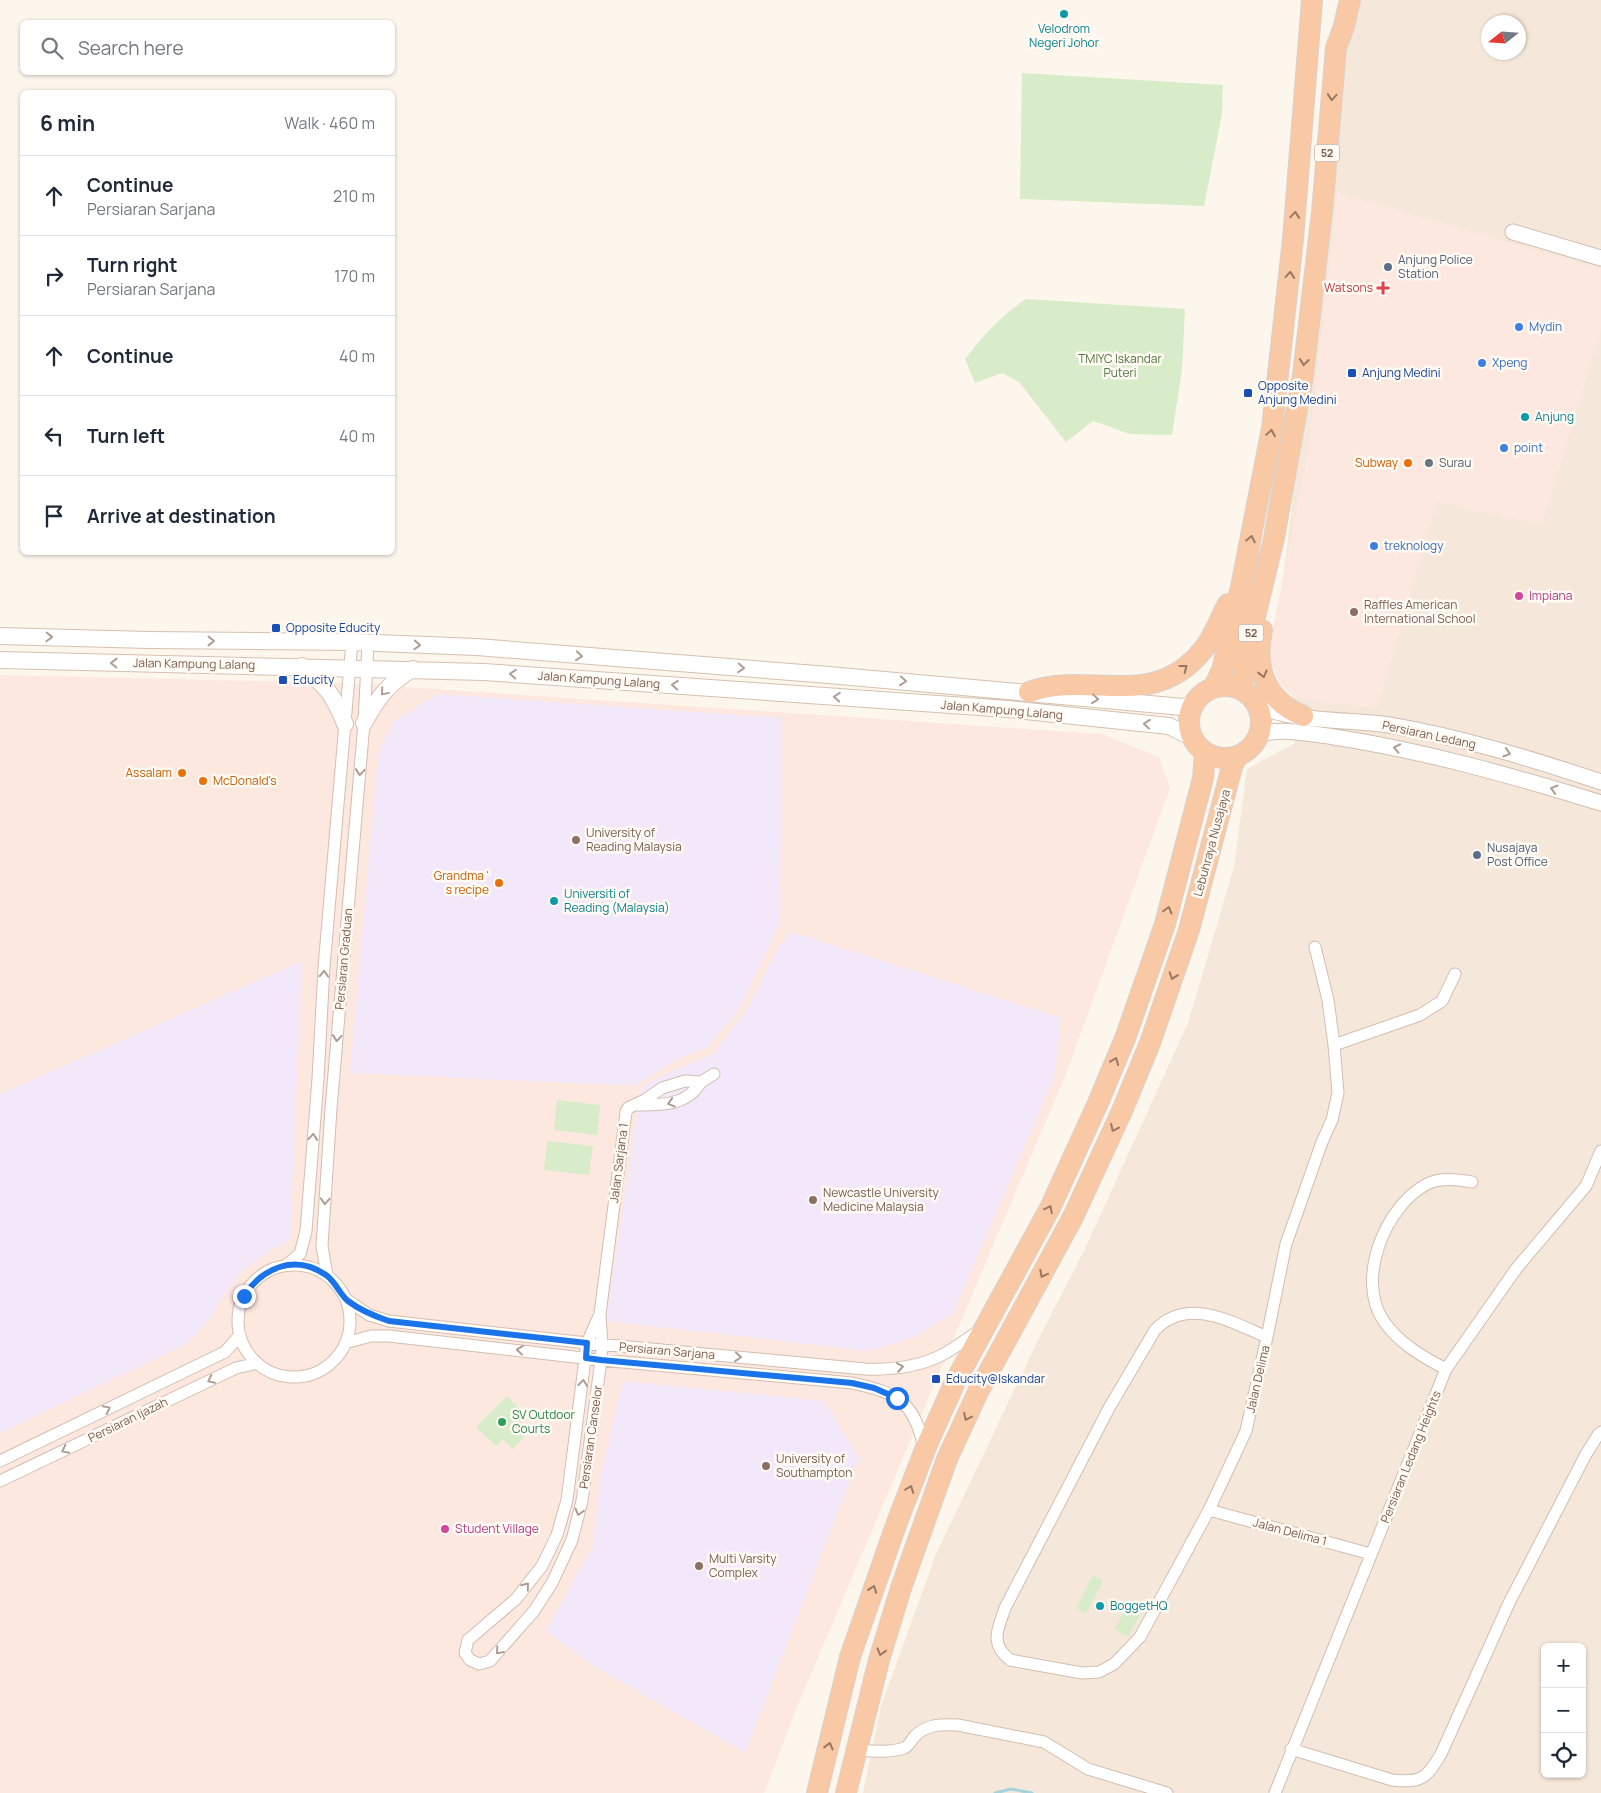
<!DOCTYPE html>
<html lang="en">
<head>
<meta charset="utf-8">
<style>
  :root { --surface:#fff; --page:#f2f2f3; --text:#1f2937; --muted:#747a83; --line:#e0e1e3 }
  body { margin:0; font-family:Manrope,sans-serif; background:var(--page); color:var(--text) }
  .controls { position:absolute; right:15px; bottom:15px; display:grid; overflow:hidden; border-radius:8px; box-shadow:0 1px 4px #0004 }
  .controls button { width:45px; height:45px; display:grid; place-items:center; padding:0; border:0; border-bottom:1px solid var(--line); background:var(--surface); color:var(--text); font:25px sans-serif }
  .compass { position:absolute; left:1481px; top:15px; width:45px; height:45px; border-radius:50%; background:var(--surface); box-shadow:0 1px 4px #0004; rotate:253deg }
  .stop { position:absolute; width:15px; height:15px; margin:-11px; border:4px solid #1a73e8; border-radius:50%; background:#fff }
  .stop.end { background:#1a73e8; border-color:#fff; box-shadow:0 1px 5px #0008 }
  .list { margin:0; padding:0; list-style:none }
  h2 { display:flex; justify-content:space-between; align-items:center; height:65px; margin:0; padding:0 20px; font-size:21px }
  h2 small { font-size:16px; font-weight:400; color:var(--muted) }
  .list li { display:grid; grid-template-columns:32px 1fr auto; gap:15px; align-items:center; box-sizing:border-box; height:80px; padding:0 20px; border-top:1px solid var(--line) }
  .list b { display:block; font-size:19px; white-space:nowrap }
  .list p { margin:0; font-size:16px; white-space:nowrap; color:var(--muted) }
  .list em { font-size:16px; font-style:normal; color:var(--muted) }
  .icon { flex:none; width:28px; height:28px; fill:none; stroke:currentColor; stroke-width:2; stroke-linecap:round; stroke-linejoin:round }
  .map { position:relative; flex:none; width:1601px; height:1793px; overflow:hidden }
  .search { position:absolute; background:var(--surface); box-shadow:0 1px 4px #0004; left:20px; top:20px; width:375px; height:55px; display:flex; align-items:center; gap:12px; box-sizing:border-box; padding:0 18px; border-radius:8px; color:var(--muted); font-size:19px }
  .panel { position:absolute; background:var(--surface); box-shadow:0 1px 4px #0004; left:20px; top:90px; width:375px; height:465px; border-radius:8px }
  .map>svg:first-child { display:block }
</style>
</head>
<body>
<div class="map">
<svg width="1601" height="1793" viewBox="0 0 1601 1793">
  <rect width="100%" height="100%" fill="#fdf6ec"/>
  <!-- residential -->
  <path fill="#f5e8da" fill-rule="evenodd" d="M1353,0H1601V1793H863L881,1706L936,1554L1039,1338L1084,1251L1188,1023L1234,867L1247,769L1295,743V698L1281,685L1268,653L1282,587ZM1488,22H1518V52H1488ZM1545,1647H1582V1774H1545Z"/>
  <!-- commercial -->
  <path fill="#fde8e0" d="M1338,193L1601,269V329L1542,525L1437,502L1377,709L1295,698L1281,685L1268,653L1307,458Z
    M0,675L347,683L1101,734L1159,757L1170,788L1066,1074L797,1707L764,1793H0Z"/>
  <!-- education -->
  <path fill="#f3e8fa" d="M438,694L782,718L780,923L741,1006L708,1047L675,1060L635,1086L350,1073L378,756L385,737L395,721Z
    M792,932L1061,1018L1054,1078L953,1313L913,1338L868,1351L606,1321L641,1088L661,1076L713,1054L748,1008L777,949Z
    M302,961L290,1241L272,1249L242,1271L223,1296L211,1318L186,1344L0,1433V1094Z
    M623,1381L824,1401L859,1457L745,1753L592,1665L546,1631L593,1545L600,1480Z"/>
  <!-- green -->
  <path fill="#d8ecc9" d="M1022,73L1223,85L1222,114L1204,206L1020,199Z
    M1026,299L1185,309L1182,370L1172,435L1130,434L1093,421L1066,442L1019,382L1002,373L975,383L965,359C986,333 998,318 1026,299Z
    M557,1100L600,1105L597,1135L554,1130Z
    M547,1141L593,1146L589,1175L544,1170Z
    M507,1396L527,1416L515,1428L524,1437L513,1449L503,1440L496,1446L476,1427Z
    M1093,1575L1103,1581L1086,1614L1076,1608Z
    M1126,1607L1140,1615L1128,1637L1115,1629Z"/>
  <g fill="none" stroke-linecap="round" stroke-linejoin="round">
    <!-- stream -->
    <path stroke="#a5d3da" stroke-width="3" d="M995,1793L1011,1789L1032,1793"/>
    <defs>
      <path id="minor" d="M1315,947L1328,1000L1334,1045
        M637,1105C661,1105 687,1106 701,1082
        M286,1265L300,1254L306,1231L318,1079L324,967L352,642
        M238 1321a56 56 0 1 1 112 0a56 56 0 1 1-112 0Z
        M327,1275L322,1246L331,1109L364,723L368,642
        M346,1299L369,1315L389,1321L587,1343L865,1369C890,1370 917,1367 940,1356C954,1349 966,1339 979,1331
        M600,1314L587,1343L567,1500L557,1535L542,1566L516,1599L468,1640L465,1653L470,1660L479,1664L490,1661L534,1611L552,1583L572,1540L582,1501L601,1360L602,1345L600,1314L626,1112L628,1108L645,1100L662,1088L685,1081L701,1082L714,1074
        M1267,1337C1231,1322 1188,1296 1155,1330L1109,1408L1005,1608C998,1629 989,1643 1010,1660L1082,1673L1099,1672L1114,1664L1140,1637L1209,1510L1246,1431L1267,1337L1286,1244L1322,1142L1332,1120L1338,1093L1334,1045L1420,1015L1442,1001L1455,974
        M345,1343L371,1336H389L601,1360L852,1383C898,1393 914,1401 924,1448
        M1446,1369C1423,1357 1398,1343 1383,1320C1356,1279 1385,1206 1427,1184C1440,1177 1457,1179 1472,1182
        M0,1461L225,1352L240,1335
        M0,1481L236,1368L257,1363
        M1209,1510L1371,1554
        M1291,1749L1392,1780C1421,1783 1426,1779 1441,1754L1509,1603L1585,1456L1598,1435L1601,1432
        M856,1750C871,1751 890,1753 904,1748C909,1746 911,1741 914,1737C926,1724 942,1724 958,1725L1044,1742L1088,1769L1167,1793
        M1275,1793L1446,1369L1516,1269L1586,1186L1601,1151"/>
      <path id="tertiary" d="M1513,232L1601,258
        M1255,703C1290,723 1348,719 1389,725C1461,737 1532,759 1601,782
        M1258,735C1281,727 1311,734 1334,737C1425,751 1513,776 1601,803"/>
      <path id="secondary" d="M0,636L149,640L352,642L477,647L829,675L1183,707L1193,704
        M0,660L484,672L1008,709L1169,726L1193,738
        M302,666C326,686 334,695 345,724
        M364,723C377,699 388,683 413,669"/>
      <path id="trunk" d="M1262,630C1254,669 1265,700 1303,716
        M1189 722a36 36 0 1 1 72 0a36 36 0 1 1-72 0Z
        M1214,687L1222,670L1241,587L1272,428L1293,239L1312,0
        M1029,692C1089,670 1152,712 1202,651C1214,637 1219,620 1228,604
        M1245,692L1242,683L1244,662L1274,538L1303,375L1322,212L1336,48L1344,26L1350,0
        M817,1793L850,1657L896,1525L928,1442L955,1382L1050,1208L1098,1103L1126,1036L1165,924L1203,778L1205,752
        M846,1793L879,1660L901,1588L947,1459L978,1392L1073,1217L1122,1111L1150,1043L1189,930L1232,767L1237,756"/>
    </defs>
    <!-- minor casing -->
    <use href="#minor" stroke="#d1beb0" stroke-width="13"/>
    <!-- tertiary casing -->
    <use href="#tertiary" stroke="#d1beb0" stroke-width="17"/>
    <!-- secondary casing -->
    <use href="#secondary" stroke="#d6c0b0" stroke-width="18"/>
    <!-- trunk casing -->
    <use href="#trunk" stroke="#dad1cd" stroke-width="22"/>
    <!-- minor -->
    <use href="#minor" stroke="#fff" stroke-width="11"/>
    <!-- tertiary -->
    <use href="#tertiary" stroke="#fff" stroke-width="15"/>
    <!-- secondary -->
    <use href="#secondary" stroke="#fff" stroke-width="16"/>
    <!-- trunk -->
    <use href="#trunk" stroke="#f9c8a4" stroke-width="20"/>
  </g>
  <!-- one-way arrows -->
  <defs><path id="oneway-chevron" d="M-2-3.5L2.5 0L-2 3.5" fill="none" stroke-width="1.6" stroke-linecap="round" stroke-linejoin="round" transform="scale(1.25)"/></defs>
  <g stroke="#9a7763">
    <use href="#oneway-chevron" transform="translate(1332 97) rotate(95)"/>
    <use href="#oneway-chevron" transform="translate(1295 215) rotate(-85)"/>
    <use href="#oneway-chevron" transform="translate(1290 275) rotate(-85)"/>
    <use href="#oneway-chevron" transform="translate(1304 362) rotate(97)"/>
    <use href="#oneway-chevron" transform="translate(1271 433) rotate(-81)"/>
    <use href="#oneway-chevron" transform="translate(1251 539) rotate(-78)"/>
    <use href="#oneway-chevron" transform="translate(1184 668) rotate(-37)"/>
    <use href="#oneway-chevron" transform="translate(1263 674) rotate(76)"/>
    <use href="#oneway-chevron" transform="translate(1168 910) rotate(-75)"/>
    <use href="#oneway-chevron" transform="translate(1173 976) rotate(109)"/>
    <use href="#oneway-chevron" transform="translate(1115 1061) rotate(-68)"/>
    <use href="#oneway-chevron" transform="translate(1114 1128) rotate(115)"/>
    <use href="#oneway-chevron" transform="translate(1049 1209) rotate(-64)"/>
    <use href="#oneway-chevron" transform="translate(1043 1274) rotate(118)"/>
    <use href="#oneway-chevron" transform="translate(967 1417) rotate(115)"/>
    <use href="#oneway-chevron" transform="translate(910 1489) rotate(-69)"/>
    <use href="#oneway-chevron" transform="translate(873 1589) rotate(-70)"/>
    <use href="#oneway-chevron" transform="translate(881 1652) rotate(107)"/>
    <use href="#oneway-chevron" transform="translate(829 1746) rotate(-76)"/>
  </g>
  <g stroke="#af9d94">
    <use href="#oneway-chevron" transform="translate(49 637) rotate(2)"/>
    <use href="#oneway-chevron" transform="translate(211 641)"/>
    <use href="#oneway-chevron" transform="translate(417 645) rotate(3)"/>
    <use href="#oneway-chevron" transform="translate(579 656) rotate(5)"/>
    <use href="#oneway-chevron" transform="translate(114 663) rotate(-179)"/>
    <use href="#oneway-chevron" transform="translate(741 668) rotate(4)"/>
    <use href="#oneway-chevron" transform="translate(513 674) rotate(-176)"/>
    <use href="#oneway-chevron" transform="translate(903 681) rotate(5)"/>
    <use href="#oneway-chevron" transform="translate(675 685) rotate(-176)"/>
    <use href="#oneway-chevron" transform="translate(384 692) rotate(130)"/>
    <use href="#oneway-chevron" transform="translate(837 697) rotate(-176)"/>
    <use href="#oneway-chevron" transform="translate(1095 699) rotate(6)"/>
    <use href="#oneway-chevron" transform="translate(1147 724) rotate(-174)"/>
    <use href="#oneway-chevron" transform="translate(1397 748) rotate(-168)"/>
    <use href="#oneway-chevron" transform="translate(1507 753) rotate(17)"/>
    <use href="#oneway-chevron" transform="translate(360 772) rotate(95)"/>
    <use href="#oneway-chevron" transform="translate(1554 789) rotate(-163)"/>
    <use href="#oneway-chevron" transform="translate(324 974) rotate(-87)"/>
    <use href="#oneway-chevron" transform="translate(337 1038) rotate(95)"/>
    <use href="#oneway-chevron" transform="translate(671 1103) rotate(164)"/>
    <use href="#oneway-chevron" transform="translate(313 1137) rotate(-85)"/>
    <use href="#oneway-chevron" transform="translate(325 1201) rotate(94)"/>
    <use href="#oneway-chevron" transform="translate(520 1350) rotate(-174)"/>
    <use href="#oneway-chevron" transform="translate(738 1357) rotate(5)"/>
    <use href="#oneway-chevron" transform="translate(900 1367) rotate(-8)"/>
    <use href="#oneway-chevron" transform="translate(211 1380) rotate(154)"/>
    <use href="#oneway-chevron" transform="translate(583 1383) rotate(-83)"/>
    <use href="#oneway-chevron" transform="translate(107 1409) rotate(-26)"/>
    <use href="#oneway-chevron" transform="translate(65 1450) rotate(154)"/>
    <use href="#oneway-chevron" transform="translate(579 1512) rotate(105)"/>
    <use href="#oneway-chevron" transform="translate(526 1586) rotate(-51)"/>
    <use href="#oneway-chevron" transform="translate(499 1651) rotate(131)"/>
  </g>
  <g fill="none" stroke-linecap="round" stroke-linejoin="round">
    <!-- route -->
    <path stroke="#1a73e8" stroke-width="6" d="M244,1296C263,1267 295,1254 326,1275C336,1282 340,1295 348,1301C361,1311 374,1316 389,1321L587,1343L586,1358L601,1360L852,1383L874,1388L897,1398"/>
  </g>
  <!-- markers -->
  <g fill="#0f9aa8" stroke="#fffaf3" stroke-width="2">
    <circle cx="1064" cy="14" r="5"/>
    <circle cx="1525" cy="417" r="5"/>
    <circle cx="554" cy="901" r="5"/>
    <circle cx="1100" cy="1606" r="5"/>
  </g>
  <g fill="#5c6f8a" stroke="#fffaf3" stroke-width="2">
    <circle cx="1388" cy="267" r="5"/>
    <circle cx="1477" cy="855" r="5"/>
  </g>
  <path fill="#e0444e" stroke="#fffaf3" stroke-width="2" d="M1380.5 280.5h5v5h5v5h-5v5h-5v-5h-5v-5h5z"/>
  <g fill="#3f7fe0" stroke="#fffaf3" stroke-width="2">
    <circle cx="1519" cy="327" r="5"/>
    <circle cx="1482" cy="363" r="5"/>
    <circle cx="1504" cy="448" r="5"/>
    <circle cx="1374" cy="546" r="5"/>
  </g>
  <g fill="#1a4fb4" stroke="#fffaf3" stroke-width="2">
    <rect x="1347" y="368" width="10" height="10" rx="2.5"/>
    <rect x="1243" y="388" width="10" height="10" rx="2.5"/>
    <rect x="271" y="623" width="10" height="10" rx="2.5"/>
    <rect x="278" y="675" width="10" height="10" rx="2.5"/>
    <rect x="931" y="1374" width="10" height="10" rx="2.5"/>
  </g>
  <g fill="#e8710a" stroke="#fffaf3" stroke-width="2">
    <circle cx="1408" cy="463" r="5"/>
    <circle cx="182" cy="773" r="5"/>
    <circle cx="203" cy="781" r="5"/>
    <circle cx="499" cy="883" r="5"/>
  </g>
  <circle fill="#6b7280" stroke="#fffaf3" stroke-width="2" cx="1429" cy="463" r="5"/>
  <g fill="#d1479c" stroke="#fffaf3" stroke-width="2">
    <circle cx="1519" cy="596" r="5"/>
    <circle cx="445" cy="1529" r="5"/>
  </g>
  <g fill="#8d6e63" stroke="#fffaf3" stroke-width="2">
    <circle cx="1354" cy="612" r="5"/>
    <circle cx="576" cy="840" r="5"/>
    <circle cx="813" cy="1200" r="5"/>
    <circle cx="766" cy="1466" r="5"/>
    <circle cx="699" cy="1566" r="5"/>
  </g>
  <circle fill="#2e9e5b" stroke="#fffaf3" stroke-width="2" cx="502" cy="1422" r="5"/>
  <g text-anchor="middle" stroke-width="5" stroke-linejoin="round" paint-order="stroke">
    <!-- shield labels -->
    <g fill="#fffaf3" stroke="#a28b7f" stroke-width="1">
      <rect x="1314.5" y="144.5" width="25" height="17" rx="4"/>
      <rect x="1238.5" y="624.5" width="25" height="17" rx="4"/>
    </g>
    <g font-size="11" font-weight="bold" fill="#7a5c4d">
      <text x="1327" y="157">52</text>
      <text x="1251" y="637">52</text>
    </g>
    <!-- culture labels -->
    <g font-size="12" fill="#0d838f" stroke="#fffaf3" text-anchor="start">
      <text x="1064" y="33" text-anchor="middle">Velodrom<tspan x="1064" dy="14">Negeri Johor</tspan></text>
      <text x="1535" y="421">Anjung</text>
      <text x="564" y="898">Universiti of<tspan x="564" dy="14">Reading (Malaysia)</tspan></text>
      <text x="1110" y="1610">BoggetHQ</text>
    </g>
    <!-- service labels -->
    <g font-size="12" fill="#4e5e75" stroke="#fffaf3" text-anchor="start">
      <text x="1398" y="264">Anjung Police<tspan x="1398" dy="14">Station</tspan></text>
      <text x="1487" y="852">Nusajaya<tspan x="1487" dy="14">Post Office</tspan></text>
    </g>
    <!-- health labels -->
    <g font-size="12" fill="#be3a42" stroke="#fffaf3" text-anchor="end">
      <text x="1373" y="292">Watsons</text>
    </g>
    <!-- shop labels -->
    <g font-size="12" fill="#366cbe" stroke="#fffaf3" text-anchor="start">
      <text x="1529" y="331">Mydin</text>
      <text x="1492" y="367">Xpeng</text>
      <text x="1514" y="452">point</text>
      <text x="1384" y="550">treknology</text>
    </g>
    <!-- park labels -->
    <g font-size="12" fill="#537a41" stroke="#fffaf3">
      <text x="1120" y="363">TMIYC Iskandar<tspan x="1120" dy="14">Puteri</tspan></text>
    </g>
    <!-- transit labels -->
    <g font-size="12" fill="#164399" stroke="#fffaf3" text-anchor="start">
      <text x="1362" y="377">Anjung Medini</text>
      <text x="1258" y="390">Opposite<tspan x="1258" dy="14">Anjung Medini</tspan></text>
      <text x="286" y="632">Opposite Educity</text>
      <text x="293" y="684">Educity</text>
      <text x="946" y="1383">Educity@Iskandar</text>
    </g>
    <!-- food labels -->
    <g font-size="12" fill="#c56008" stroke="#fffaf3" text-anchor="end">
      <text x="1398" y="467">Subway</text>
      <text x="172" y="777">Assalam</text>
      <text x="213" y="785" text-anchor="start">McDonald's</text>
      <text x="489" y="880">Grandma '<tspan x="489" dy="14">s recipe</tspan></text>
    </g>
    <!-- worship labels -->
    <g font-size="12" fill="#5b616d" stroke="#fffaf3" text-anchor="start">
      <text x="1439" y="467">Surau</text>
    </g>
    <!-- hotel labels -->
    <g font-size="12" fill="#b23c85" stroke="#fffaf3" text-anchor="start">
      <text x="1529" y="600">Impiana</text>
      <text x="455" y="1533">Student Village</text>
    </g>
    <!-- education labels -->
    <g font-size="12" fill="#785e54" stroke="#fffaf3" text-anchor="start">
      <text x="1364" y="609">Raffles American<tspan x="1364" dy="14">International School</tspan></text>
      <text x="586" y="837">University of<tspan x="586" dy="14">Reading Malaysia</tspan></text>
      <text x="823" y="1197">Newcastle University<tspan x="823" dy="14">Medicine Malaysia</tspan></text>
      <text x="776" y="1463">University of<tspan x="776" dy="14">Southampton</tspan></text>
      <text x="709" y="1563">Multi Varsity<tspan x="709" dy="14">Complex</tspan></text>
    </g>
    <!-- street labels -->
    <g font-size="12" fill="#7a5c4d" stroke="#fffaf3">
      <text transform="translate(194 664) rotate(1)" y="4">Jalan Kampung Lalang</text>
      <text transform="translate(599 680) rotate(4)" y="4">Jalan Kampung Lalang</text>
      <text transform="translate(1002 710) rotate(5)" y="4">Jalan Kampung Lalang</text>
      <text transform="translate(1429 735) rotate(12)" y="4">Persiaran Ledang</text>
      <text transform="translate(1212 843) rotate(-75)" y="4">Lebuhraya Nusajaya</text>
      <text transform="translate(344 959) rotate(-85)" y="4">Persiaran Graduan</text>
      <text transform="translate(619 1163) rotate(-83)" y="4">Jalan Sarjana 1</text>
      <text transform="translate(667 1351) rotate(5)" y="4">Persiaran Sarjana</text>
      <text transform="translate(1258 1379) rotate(-77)" y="4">Jalan Delima</text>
      <text transform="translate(128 1420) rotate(-26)" y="4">Persiaran Ijazah</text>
      <text transform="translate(591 1437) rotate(-82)" y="4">Persiaran Canselor</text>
      <text transform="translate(1411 1457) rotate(-68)" y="4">Persiaran Ledang Heights</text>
      <text transform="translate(1290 1532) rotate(15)" y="4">Jalan Delima 1</text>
    </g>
    <!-- leisure labels -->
    <g font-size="12" fill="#27864d" stroke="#fffaf3" text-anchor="start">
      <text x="512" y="1419">SV Outdoor<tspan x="512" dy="14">Courts</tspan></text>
    </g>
  </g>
</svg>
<div class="controls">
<button>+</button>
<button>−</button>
<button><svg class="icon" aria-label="locate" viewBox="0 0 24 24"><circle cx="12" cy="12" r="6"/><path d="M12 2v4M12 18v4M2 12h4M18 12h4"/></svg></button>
</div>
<svg class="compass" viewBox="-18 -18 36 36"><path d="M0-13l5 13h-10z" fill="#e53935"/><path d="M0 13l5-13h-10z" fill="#747a83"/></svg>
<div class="stop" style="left:897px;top:1398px"></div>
<div class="stop end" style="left:244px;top:1296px"></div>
<div class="search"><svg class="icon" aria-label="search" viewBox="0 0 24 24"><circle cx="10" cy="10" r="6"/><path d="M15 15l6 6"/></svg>Search here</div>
<section class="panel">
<h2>6 min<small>Walk · 460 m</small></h2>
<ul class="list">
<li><svg class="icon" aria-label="ahead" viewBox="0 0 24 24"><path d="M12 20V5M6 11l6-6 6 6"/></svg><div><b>Continue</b><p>Persiaran Sarjana</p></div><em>210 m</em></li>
<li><svg class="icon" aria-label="right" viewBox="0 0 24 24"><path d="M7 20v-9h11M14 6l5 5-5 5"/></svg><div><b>Turn right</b><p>Persiaran Sarjana</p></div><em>170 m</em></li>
<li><svg class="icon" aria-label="ahead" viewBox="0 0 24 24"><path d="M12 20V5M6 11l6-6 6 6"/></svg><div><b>Continue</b></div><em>40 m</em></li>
<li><svg class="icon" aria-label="left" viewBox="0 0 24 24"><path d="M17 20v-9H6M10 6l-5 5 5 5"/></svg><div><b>Turn left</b></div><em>40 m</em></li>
<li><svg class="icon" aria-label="arrive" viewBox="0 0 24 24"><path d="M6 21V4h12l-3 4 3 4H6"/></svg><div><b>Arrive at destination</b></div></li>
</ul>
</section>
</div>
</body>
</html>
